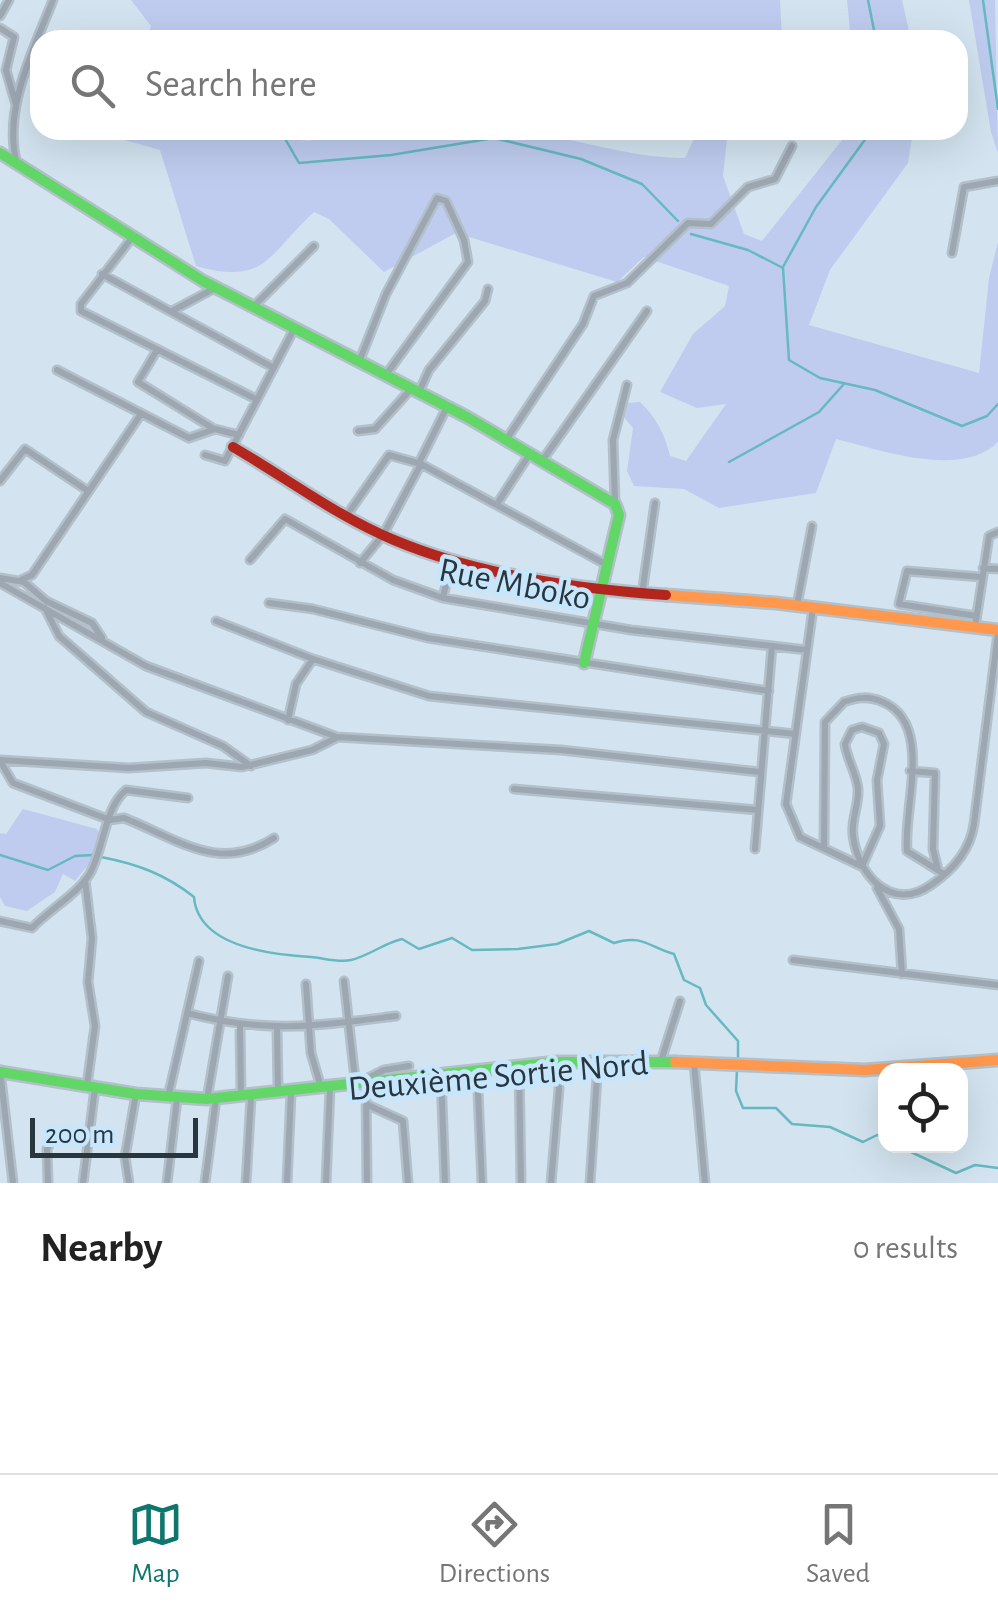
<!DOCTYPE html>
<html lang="en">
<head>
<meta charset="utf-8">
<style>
  :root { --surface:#fff; --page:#f2f2f2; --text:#222; --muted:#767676; --line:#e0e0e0; --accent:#0f766e }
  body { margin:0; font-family:"Alegreya Sans",sans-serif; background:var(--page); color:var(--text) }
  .controls { position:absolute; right:30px; bottom:30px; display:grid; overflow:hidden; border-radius:20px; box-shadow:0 10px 40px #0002 }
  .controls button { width:90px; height:90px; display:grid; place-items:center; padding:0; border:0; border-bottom:2px solid var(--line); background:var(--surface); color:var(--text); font:50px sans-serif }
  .scale { position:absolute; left:30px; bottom:25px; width:168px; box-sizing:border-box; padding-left:10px; border:5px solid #29363e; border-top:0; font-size:28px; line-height:35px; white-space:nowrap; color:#29363e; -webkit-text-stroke:8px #c6e6fd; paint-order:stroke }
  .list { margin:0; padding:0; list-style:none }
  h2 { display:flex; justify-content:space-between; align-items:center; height:130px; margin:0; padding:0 40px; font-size:42px }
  h2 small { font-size:32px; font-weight:400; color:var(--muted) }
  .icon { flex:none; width:55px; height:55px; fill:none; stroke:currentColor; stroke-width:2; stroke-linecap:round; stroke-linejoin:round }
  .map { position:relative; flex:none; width:998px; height:1183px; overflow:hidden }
  .search { position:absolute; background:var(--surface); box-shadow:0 10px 40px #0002; left:30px; right:30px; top:30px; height:110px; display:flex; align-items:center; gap:25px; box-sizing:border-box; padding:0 35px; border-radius:30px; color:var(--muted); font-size:38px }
  .sheet { height:290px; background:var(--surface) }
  nav { display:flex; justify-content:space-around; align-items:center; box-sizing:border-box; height:140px; border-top:2px solid var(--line); background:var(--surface); font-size:28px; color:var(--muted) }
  nav a { display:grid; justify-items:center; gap:5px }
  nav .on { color:var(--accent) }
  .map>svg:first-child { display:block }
</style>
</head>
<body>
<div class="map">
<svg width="998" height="1183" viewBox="0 0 998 1183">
  <rect width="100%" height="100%" fill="#d3e4f0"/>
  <!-- green -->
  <path fill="#bfccef" d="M131,0H780L782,40H146L151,26Z
    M847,0H902L911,40H851Z
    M969,0H995L998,153L991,132Z
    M89,130H365L298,142C368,132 441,124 512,130C572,136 625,158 685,158L698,130H728L723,176L744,234L762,241L850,130H913L908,163L830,270L809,325L979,373L989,278L998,242V442C961,479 881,450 836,439L816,493L719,508L684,489L634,486L627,471L633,428L622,415L627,403L640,402C656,417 665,434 670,456L686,461L726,404L697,408L660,392L693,334L725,306L729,286L644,257L617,282L456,233L384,272L329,219L314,212C268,254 267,286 196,266L160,150Z
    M23,809L97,829L102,836L94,858L75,881L63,874L55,892L27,911L5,906L0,897V833L6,834Z"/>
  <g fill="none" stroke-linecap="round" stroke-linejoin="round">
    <!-- stream -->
    <path stroke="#66b9c1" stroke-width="2.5" d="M868,0L876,40
      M983,0L998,109
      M280,130L299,163L391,155L494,138L581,159L642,184L678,221
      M691,234L748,250L783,268L789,360L820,378L875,390L962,426L987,416L998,404
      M783,267L816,207L872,130
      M729,462L819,412L843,385
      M0,855L48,870L75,856L93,855
      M101,857C137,864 165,874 194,897C198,947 274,955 311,957C323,958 339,963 351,960C369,956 384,943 402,939L419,949L452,938L472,950L518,949L557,944L589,931L614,943C642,934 649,947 674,954L684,980L700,988L706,1005L738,1041V1061
      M737,1069L736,1091L743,1108H776L792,1124L830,1127L863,1142L877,1135L886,1138
      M907,1146L911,1152L956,1173L975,1165L998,1168"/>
    <defs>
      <path id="street" d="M0,16L9,0
        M0,28L14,37L6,70L16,105
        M17,164C2,110 34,49 53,0
        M131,239L81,304V311L256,399
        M952,253L964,187L998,181
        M102,274L272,367
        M253,307L314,246
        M172,311L217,287
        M157,350L138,382L214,429
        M359,362L386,294L437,198L446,201L464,240L468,262L385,376
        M57,370L189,438L215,429L239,435
        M419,392L429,370L485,301L488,289
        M358,431L375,429L411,389
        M506,440L583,324L594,296L627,283L688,223L711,224L748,187L775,179L792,146
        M205,455L225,461L293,331
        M542,461L647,311
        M419,463L446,409
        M0,481L25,449L88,491
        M497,504L529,455
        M615,504L613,440L627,385
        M347,515L389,455L421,464L607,565
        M250,560L285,519L393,580L443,598L631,630L807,650
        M360,563L383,535L421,464
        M983,568L998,569
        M0,578L24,582L46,601L92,623L102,638
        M21,580L32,575L141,414
        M0,583L146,666L337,737L561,750L759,772
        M642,594L655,503
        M443,598L451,561
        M269,603L313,609L428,638L769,691
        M797,605L812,526
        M45,608L59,636L146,712L223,746L251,766
        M813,608L786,804L800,837L863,867
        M976,616L899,604L907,571L981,577
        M216,621L313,659L429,696L795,734
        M975,627L989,536L998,532
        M288,720L296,684L313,659
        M0,760L129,768L206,763L242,767L312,750L336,738
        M0,761L13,783L110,820L124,818C178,839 219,874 274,838
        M910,771L935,773L933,849L938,870
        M514,789L758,810
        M824,848L825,722L844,702C858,697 869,696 883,702C934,724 903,807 907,851L944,874
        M755,849L772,646
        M863,864L880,826L877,780L884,744L879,733L862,727L852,730L845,744C847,760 857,774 858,789C859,805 851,820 853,835C857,874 891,913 931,885C953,870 970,851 974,824L998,633
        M85,880L92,938L88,982L95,1026L87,1085
        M877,888L899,929L902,974
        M0,921L32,928C50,909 75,896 89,875C104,850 104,808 126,790L188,798
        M793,960L998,985
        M344,981L355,1079L351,1080
        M306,984L311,1053L320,1084
        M187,1013C267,1034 316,1026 396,1016
        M240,1027L241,1093
        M277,1028L278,1089
        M661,1061L680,1001
        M694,1063L705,1183
        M519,1067L521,1183
        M0,1070L13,1183
        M477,1070L482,1183
        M441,1075L445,1183
        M366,1079L384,1070L409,1066
        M366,1084L367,1183
        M168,1097L199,961
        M207,1099L228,976
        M368,1105L403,1121L408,1183
        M48,1183L47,1149L54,1136
        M83,1183L95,1088
        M129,1183L125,1157L136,1094
        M167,1183L177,1099
        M205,1183L216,1099
        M246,1183L251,1097
        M287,1183L291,1093
        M326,1183L330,1088
        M551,1183L559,1089L557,1062
        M590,1183L598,1062"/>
      <path id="fast" d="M0,153L203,281L467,417L615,504L619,515L584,663
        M0,1072L136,1094L207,1099L557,1062H675"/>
      <path id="slow" d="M666,595L776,603L998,630
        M675,1062L865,1070L998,1060"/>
      <path id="jam" d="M233,447C285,477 338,517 394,540C477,575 577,589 666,595"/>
    </defs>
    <!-- street casing -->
    <use href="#street" stroke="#b3c0ca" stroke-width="11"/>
    <!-- fast casing -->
    <use href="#fast" stroke="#b3c0ca" stroke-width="15"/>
    <!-- slow casing -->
    <use href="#slow" stroke="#b3c0ca" stroke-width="15"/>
    <!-- jam casing -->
    <use href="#jam" stroke="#b3c0ca" stroke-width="15"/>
    <!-- street -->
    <use href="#street" stroke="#9da7b2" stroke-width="6"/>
    <!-- fast -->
    <use href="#fast" stroke="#63d668" stroke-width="10"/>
    <!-- slow -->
    <use href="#slow" stroke="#ff974d" stroke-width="10"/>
    <!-- jam -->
    <use href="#jam" stroke="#b3261e" stroke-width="10"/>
  </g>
  <g text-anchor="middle" stroke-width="9" stroke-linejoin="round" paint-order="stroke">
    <!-- street labels -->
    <g font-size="35" fill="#29363e" stroke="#c6e6fd">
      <text transform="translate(515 583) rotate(11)" y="12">Rue Mboko</text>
      <text transform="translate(498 1075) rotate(-5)" y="12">Deuxième Sortie Nord</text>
    </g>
  </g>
</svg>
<div class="controls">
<button><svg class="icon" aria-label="locate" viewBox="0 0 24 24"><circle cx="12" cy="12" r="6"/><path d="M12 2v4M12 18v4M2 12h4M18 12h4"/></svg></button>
</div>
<div class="scale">200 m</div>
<div class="search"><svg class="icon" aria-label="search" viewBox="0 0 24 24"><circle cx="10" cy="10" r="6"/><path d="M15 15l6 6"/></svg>Search here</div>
</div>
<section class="sheet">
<h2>Nearby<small>0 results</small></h2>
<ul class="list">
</ul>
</section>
<nav>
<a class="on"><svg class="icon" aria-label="map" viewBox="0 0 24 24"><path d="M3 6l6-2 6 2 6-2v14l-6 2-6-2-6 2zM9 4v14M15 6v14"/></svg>Map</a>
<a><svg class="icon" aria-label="directions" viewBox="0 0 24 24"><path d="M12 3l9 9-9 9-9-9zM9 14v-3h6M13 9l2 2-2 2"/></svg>Directions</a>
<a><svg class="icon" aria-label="saved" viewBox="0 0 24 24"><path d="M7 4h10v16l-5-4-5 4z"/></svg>Saved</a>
</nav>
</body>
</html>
